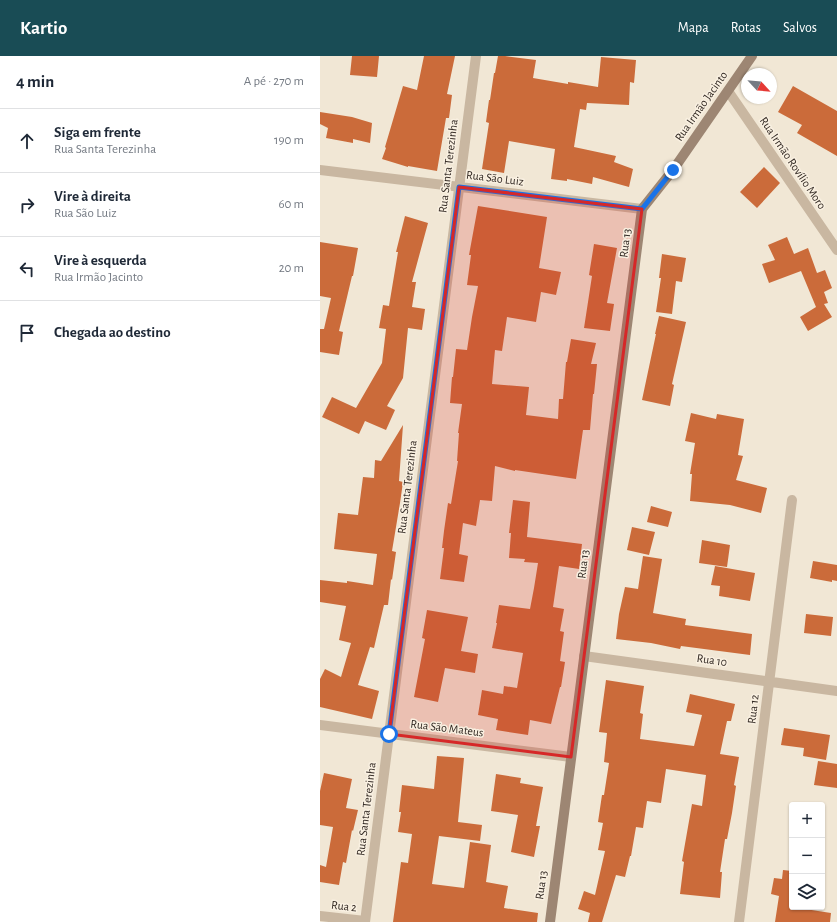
<!DOCTYPE html>
<html lang="pt">
<head>
<meta charset="utf-8">
<style>
  :root { --surface:#fff; --page:#f2f2f3; --text:#1f2937; --muted:#747a83; --line:#e0e1e3; --accent:#194c55 }
  body { margin:0; font-family:"Alegreya Sans",sans-serif; background:var(--page); color:var(--text) }
  .controls { position:absolute; right:12px; bottom:12px; display:grid; overflow:hidden; border-radius:4px; box-shadow:0 1px 3px #0004 }
  .controls button { width:36px; height:36px; display:grid; place-items:center; padding:0; border:0; border-bottom:1px solid var(--line); background:var(--surface); color:var(--text); font:20px sans-serif }
  .compass { position:absolute; left:421px; top:12px; width:36px; height:36px; border-radius:50%; background:var(--surface); box-shadow:0 1px 3px #0004; rotate:116deg }
  .stop { position:absolute; width:12px; height:12px; margin:-9px; border:3px solid #1a73e8; border-radius:50%; background:#fff }
  .stop.end { background:#1a73e8; border-color:#fff; box-shadow:0 1px 4px #0008 }
  .list { margin:0; padding:0; list-style:none }
  h2 { display:flex; justify-content:space-between; align-items:center; height:52px; margin:0; padding:0 16px; font-size:17px }
  h2 small { font-size:13px; font-weight:400; color:var(--muted) }
  .list li { display:grid; grid-template-columns:26px 1fr auto; gap:12px; align-items:center; box-sizing:border-box; height:64px; padding:0 16px; border-top:1px solid var(--line) }
  .list b { display:block; font-size:15px; white-space:nowrap }
  .list p { margin:0; font-size:13px; white-space:nowrap; color:var(--muted) }
  .list em { font-size:13px; font-style:normal; color:var(--muted) }
  .icon { flex:none; width:22px; height:22px; fill:none; stroke:currentColor; stroke-width:2; stroke-linecap:round; stroke-linejoin:round }
  .map { position:relative; flex:none; width:517px; height:866px; overflow:hidden }
  header { display:flex; align-items:center; gap:24px; box-sizing:border-box; height:56px; padding:0 20px; background:var(--accent); color:#fff }
  header strong { font-size:19px }
  nav { display:flex; gap:22px; margin-inline-start:auto; font-size:14px }
  main { display:flex }
  aside { flex:1; background:var(--surface) }
  .map>svg:first-child { display:block }
</style>
</head>
<body>
<header>
<strong>Kartio</strong>
<nav><a>Mapa</a><a>Rotas</a><a>Salvos</a></nav>
</header>
<main>
<aside>
<h2>4 min<small>A pé · 270 m</small></h2>
<ul class="list">
<li><svg class="icon" aria-label="ahead" viewBox="0 0 24 24"><path d="M12 20V5M6 11l6-6 6 6"/></svg><div><b>Siga em frente</b><p>Rua Santa Terezinha</p></div><em>190 m</em></li>
<li><svg class="icon" aria-label="right" viewBox="0 0 24 24"><path d="M7 20v-9h11M14 6l5 5-5 5"/></svg><div><b>Vire à direita</b><p>Rua São Luiz</p></div><em>60 m</em></li>
<li><svg class="icon" aria-label="left" viewBox="0 0 24 24"><path d="M17 20v-9H6M10 6l-5 5 5 5"/></svg><div><b>Vire à esquerda</b><p>Rua Irmão Jacinto</p></div><em>20 m</em></li>
<li><svg class="icon" aria-label="arrive" viewBox="0 0 24 24"><path d="M6 21V4h12l-3 4 3 4H6"/></svg><div><b>Chegada ao destino</b></div></li>
</ul>
</aside>
<div class="map">
<svg width="517" height="866" viewBox="0 0 517 866">
  <rect width="100%" height="100%" fill="#f1e7d5"/>
  <!-- building -->
  <path fill="#cb6b3a" d="M32,0H59L57,21L30,19Z
    M104,0H135L127,38L132,39L129,62H126L117,115L88,110V111L62,103L66,92L65,91L83,30L97,34Z
    M178,0H185L216,4L213,22L248,28V26L278,31L281,1L316,4L314,27L310,26L309,49L267,47L266,54L260,53L254,91L296,100L294,106L313,113L309,131L273,121L272,128L247,123V125L231,123L235,93L189,85L184,117L162,113L169,67L166,66L169,44H170L174,17H175Z
    M473,30L517,55V100L477,77L482,69L458,56Z
    M0,56L32,61L52,67L50,87L33,83V87L6,82L8,72L0,68Z
    M444,111L460,127L437,152L420,136Z
    M158,150L227,161L219,212L241,216L236,239L221,236L216,266L187,261L182,295L175,294L172,328L209,331L206,359L238,363L239,343H243L246,306H247L251,283L276,287L271,308H277L274,338H273L270,374H263L256,423L195,414V415L175,410L172,445L160,444L156,470L143,467L139,498L148,500L144,526L120,523L124,492H122L124,475L128,447L131,448L138,405H137L139,377H138L142,348L130,347L132,321H133L136,293L147,294L152,261L158,230L147,229L151,199H149Z
    M85,160L108,167L92,226H96L92,251L105,253L102,274L88,272L83,322L67,350L75,354L66,374L45,365L39,378L2,361L12,341L36,352L62,307L66,273L59,272L63,249L69,250L78,196H76Z
    M467,181L474,198L488,192L497,217L505,214L512,232L504,236L508,247L504,248L512,261L488,275L480,261L496,251L481,215L449,227L442,208L455,204L448,189Z
    M0,186L38,192L33,220H32L19,275L23,276L19,299L0,296V273H4L11,242L0,240Z
    M274,188L297,192L287,247L294,248L290,275L264,272L272,220L269,219Z
    M342,198L366,202L362,226L356,225L352,258L336,256L341,222H339Z
    M339,260L366,266L352,328L354,329L350,350L322,344L336,278H335Z
    M371,357L396,363L397,358L424,363L418,399L423,400L416,424L447,432L441,457L410,449L370,445L372,418H370L375,387L365,385Z
    M83,369L79,425L83,426L80,447L72,495L76,496L72,524L71,523L68,549H64L54,592L50,591L38,629L59,635L52,663L0,651V623L5,613L21,621L31,587L19,584L26,550L0,546V524L27,527V525L53,529L57,498L14,493L18,457L38,459L43,421L54,422L55,404L61,405Z
    M193,444L210,446L207,481L262,488L259,513L239,510L233,551L244,553L240,575L244,576L240,605L245,606L241,631H240L231,668L210,664L208,679L176,674L178,663L158,659L162,634L183,638L184,630L197,632L203,597L172,592L177,567H176L179,549L210,553L214,532L218,507L204,506L205,503L189,502L191,477H189Z
    M331,450L352,456L348,471L327,466Z
    M312,471L335,476L329,499L307,494Z
    M382,484L410,489L407,511L379,507Z
    M323,500L342,503L333,557L366,563L365,569L432,578L430,599L361,590L360,593L331,587L296,583L299,558L305,531L318,533Z
    M493,505L517,509V525L512,524V526L490,522Z
    M395,510L435,517L430,545L399,540L400,530L391,529Z
    M107,554L148,561L141,595L158,598L155,617L125,612L118,646L94,641L105,583L102,582Z
    M486,558L513,561L511,580L484,577Z
    M286,624L324,630L320,657L323,658L320,683L374,690L382,659L366,656L370,638L415,648L411,665H407L400,698L419,701L414,729L416,730L412,757L407,783H405L400,816H402L400,842L360,838L364,806L362,805L372,748L382,750L386,719L346,713L341,747L327,745L323,772L316,771L311,800H310L305,821L296,819L282,866H268L270,857L258,853L264,835L275,839L285,795L278,794L283,767L278,766L282,739H284L289,707L284,706L287,677L279,676Z
    M464,672L510,679L506,704L483,700L484,692L461,689Z
    M117,700L144,702L138,766L162,769L160,785L119,780L112,828L144,832L150,786L171,789L166,826L188,830L184,852L218,857L217,866H73L81,806L88,807L92,778L78,776L81,756H79L82,729L114,733Z
    M498,705L517,708V732L494,729Z
    M4,717L32,723L26,752L38,754L33,775L32,774L26,807L23,806L19,829L0,826V809L6,811L13,771L0,769V735Z
    M176,718L201,722L200,727L223,731L216,770H220L214,801L191,796L198,759L171,755Z
    M463,814L472,815V851L511,857L510,866H455L459,840L451,838L454,822L462,823Z"/>
  <g fill="none" stroke-linecap="round" stroke-linejoin="round">
    <!-- street -->
    <path stroke="#c9b7a1" stroke-width="10" d="M408,35L517,194
      M0,114L322,153
      M264,600L517,635
      M0,669L251,701
      M0,860L45,865
      M45,866L156,0
      M419,866L472,444"/>
    <!-- secondary -->
    <path stroke="#9d8673" stroke-width="10" d="M230,866L322,153L353,114L432,0"/>
  </g>
  <g fill="none" stroke-linecap="round" stroke-linejoin="round">
    <!-- route -->
    <path stroke="#1a73e8" stroke-width="5" d="M69,678L139,131L322,153L353,114"/>
  </g>
  <!-- marked area -->
  <path fill="#d62828" fill-opacity="0.2" stroke="#d62828" stroke-width="3" stroke-linejoin="round" d="M139,131L322,153L251,701L69,678Z"/>
  <g text-anchor="middle" stroke-width="3" stroke-linejoin="round" paint-order="stroke">
    <!-- street labels -->
    <g font-size="12" fill="#332a24" stroke="#f9f0e1">
      <text transform="translate(381 50) rotate(-55)" y="4">Rua Irmão Jacinto</text>
      <text transform="translate(473 107) rotate(56)" y="4">Rua Irmão Rovílio Moro</text>
      <text transform="translate(128 110) rotate(-83)" y="4">Rua Santa Terezinha</text>
      <text transform="translate(175 122) rotate(7)" y="4">Rua São Luiz</text>
      <text transform="translate(305 187) rotate(-83)" y="4">Rua 13</text>
      <text transform="translate(87 431) rotate(-83)" y="4">Rua Santa Terezinha</text>
      <text transform="translate(263 508) rotate(-83)" y="4">Rua 13</text>
      <text transform="translate(392 604) rotate(8)" y="4">Rua 10</text>
      <text transform="translate(433 653) rotate(-83)" y="4">Rua 12</text>
      <text transform="translate(127 672) rotate(7)" y="4">Rua São Mateus</text>
      <text transform="translate(46 753) rotate(-83)" y="4">Rua Santa Terezinha</text>
      <text transform="translate(221 829) rotate(-82)" y="4">Rua 13</text>
      <text transform="translate(24 850) rotate(7)" y="4">Rua 2</text>
    </g>
  </g>
</svg>
<div class="controls">
<button>+</button>
<button>−</button>
<button><svg class="icon" aria-label="layers" viewBox="0 0 24 24"><path d="M12 4l9 5-9 5-9-5zM3 14l9 5 9-5"/></svg></button>
</div>
<svg class="compass" viewBox="-18 -18 36 36"><path d="M0-13l5 13h-10z" fill="#e53935"/><path d="M0 13l5-13h-10z" fill="#747a83"/></svg>
<div class="stop" style="left:69px;top:678px"></div>
<div class="stop end" style="left:353px;top:114px"></div>
</div>
</main>
</body>
</html>
